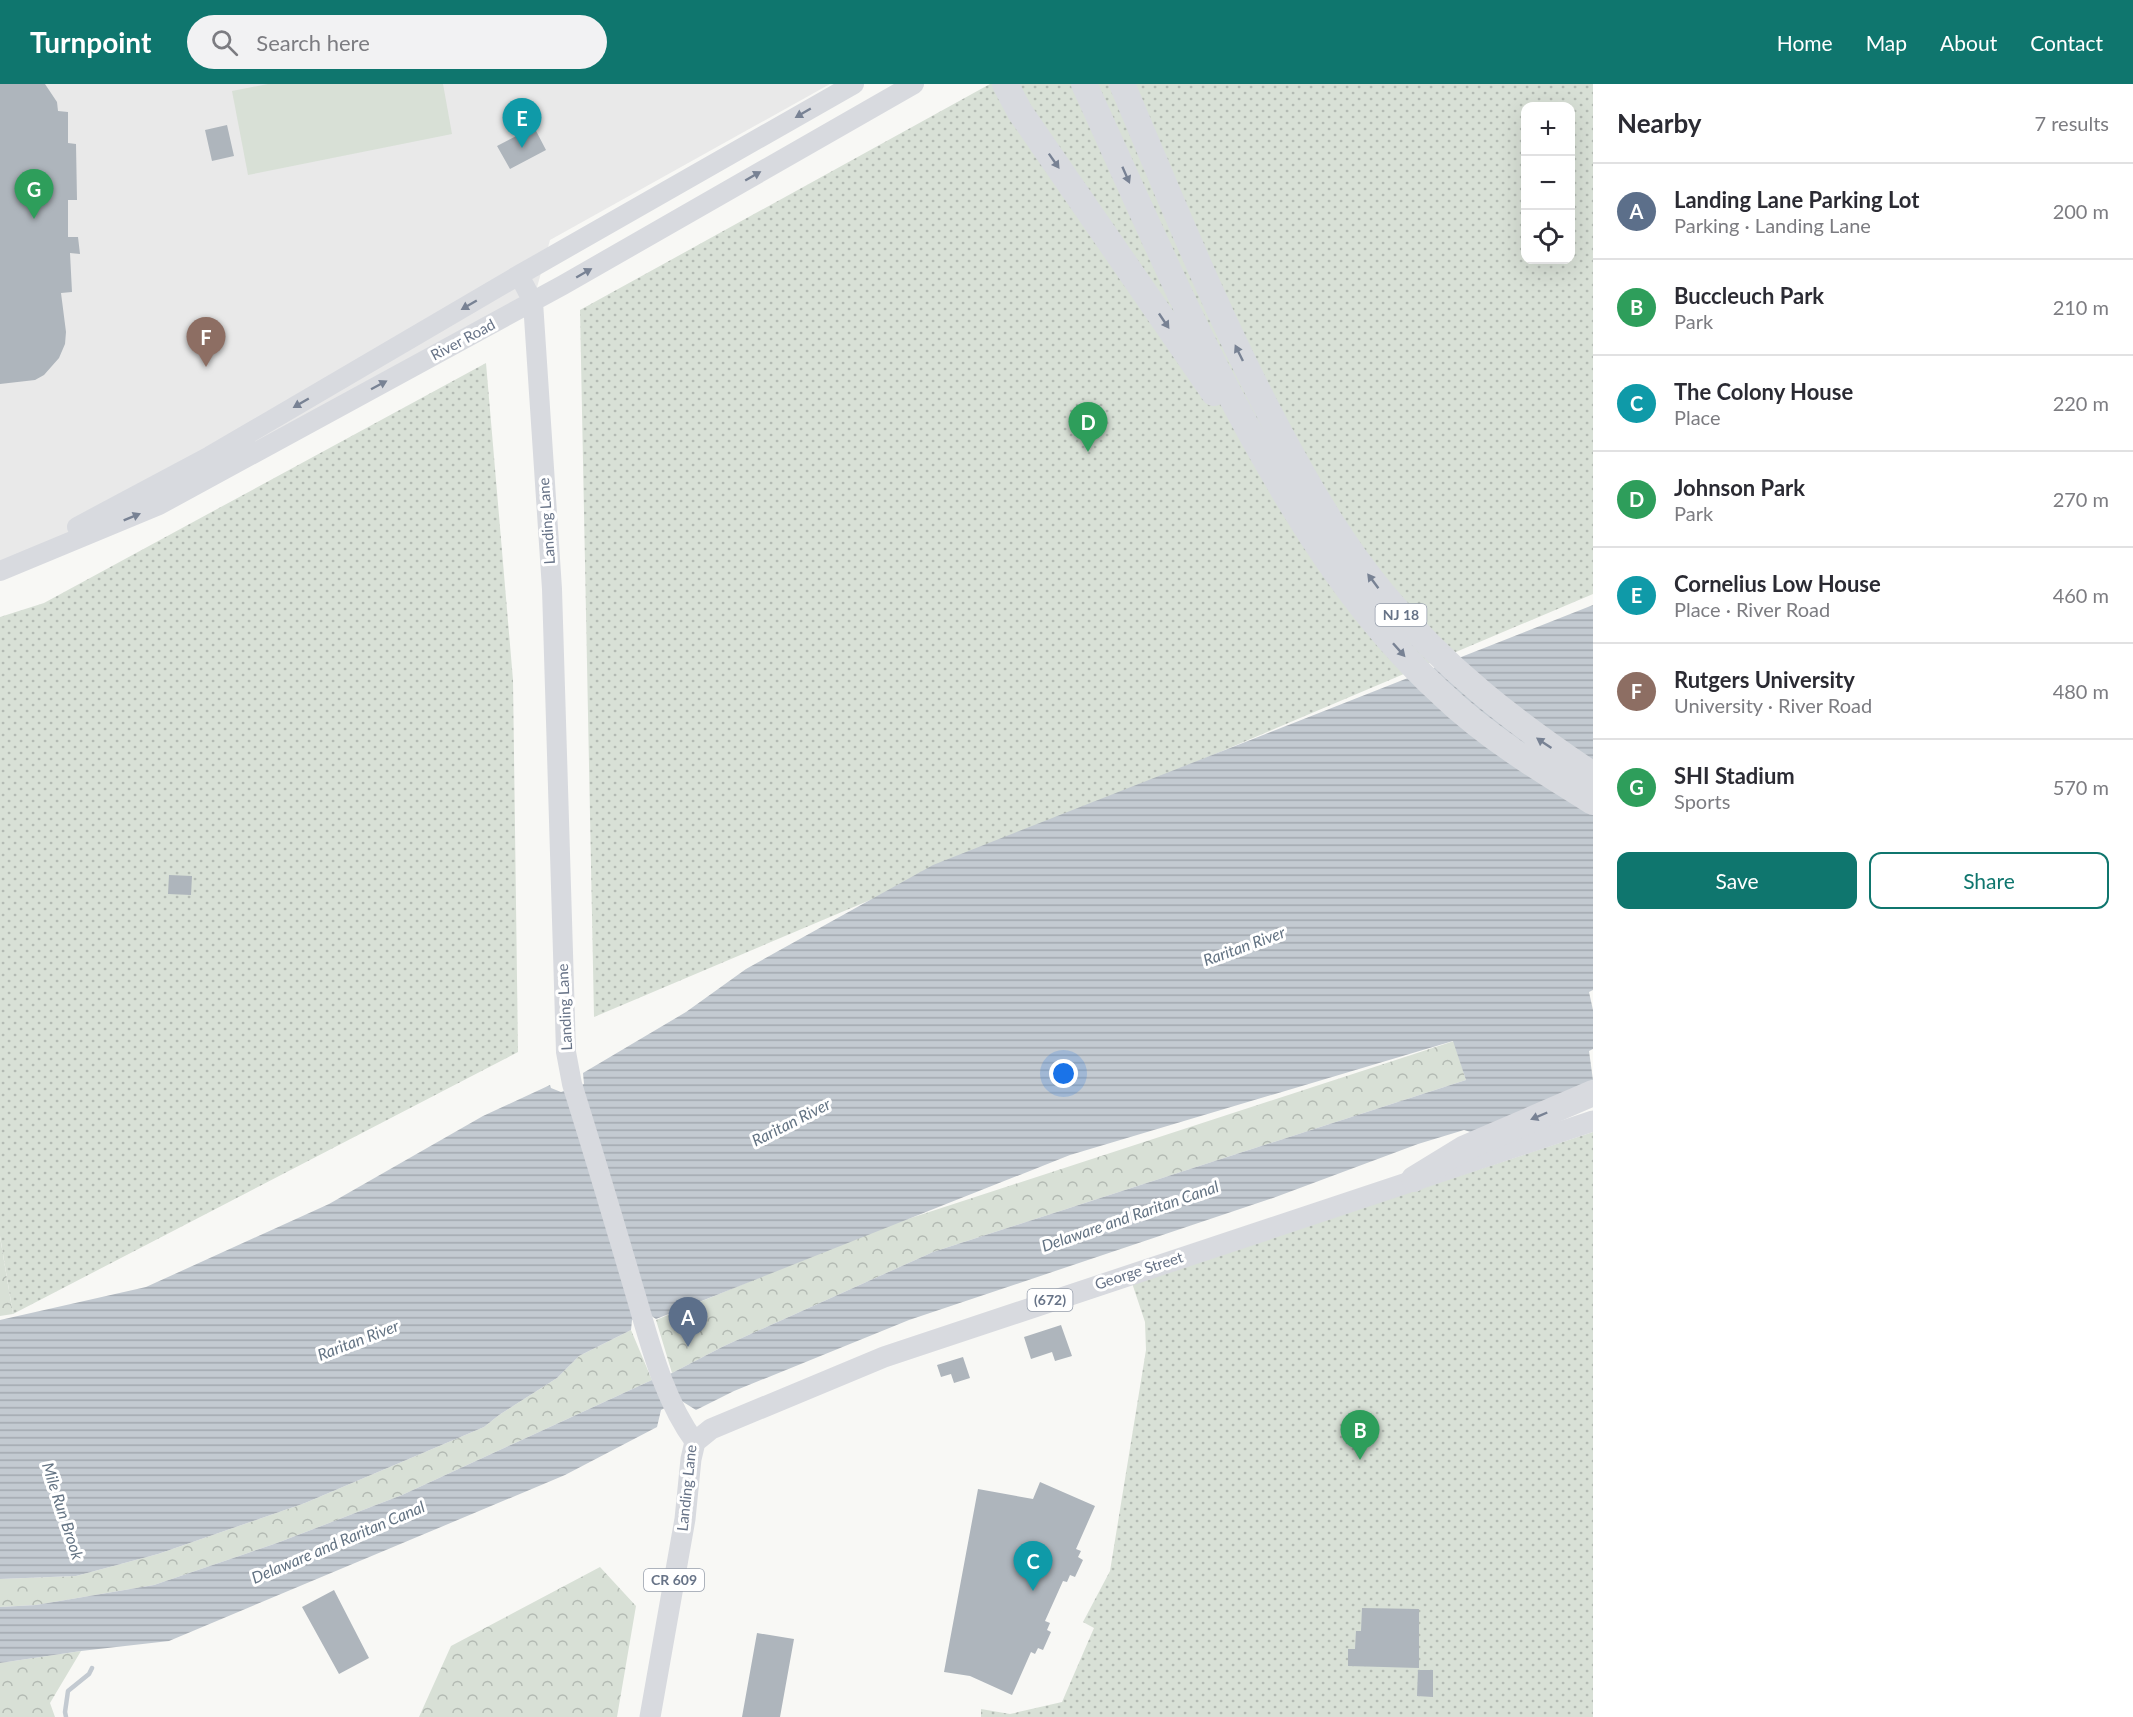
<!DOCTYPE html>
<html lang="en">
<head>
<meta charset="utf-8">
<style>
  :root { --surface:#fff; --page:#f2f2f3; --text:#2b2b33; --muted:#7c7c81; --line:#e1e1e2; --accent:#0f766e }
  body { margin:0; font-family:Lato,sans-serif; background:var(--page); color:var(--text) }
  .controls { position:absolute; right:18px; top:18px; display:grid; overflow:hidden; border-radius:12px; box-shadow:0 6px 24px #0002 }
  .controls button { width:54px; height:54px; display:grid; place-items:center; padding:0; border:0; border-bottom:2px solid var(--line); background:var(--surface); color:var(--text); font:30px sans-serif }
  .you { position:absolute; left:1064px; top:990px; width:21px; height:21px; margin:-15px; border:4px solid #fff; border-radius:50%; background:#1a73e8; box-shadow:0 0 0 9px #1a73e833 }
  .badge { display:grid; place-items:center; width:39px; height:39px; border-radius:50%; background:var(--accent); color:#fff; font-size:20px; font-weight:700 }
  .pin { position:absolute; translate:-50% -50px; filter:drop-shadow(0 2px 3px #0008) }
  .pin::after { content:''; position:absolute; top:32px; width:21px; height:18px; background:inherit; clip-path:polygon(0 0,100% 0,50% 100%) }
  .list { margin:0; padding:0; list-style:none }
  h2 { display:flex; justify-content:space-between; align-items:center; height:78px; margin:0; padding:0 24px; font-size:26px }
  h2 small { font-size:20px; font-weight:400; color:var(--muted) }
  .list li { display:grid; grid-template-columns:39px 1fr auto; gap:18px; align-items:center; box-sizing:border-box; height:96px; padding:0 24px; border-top:2px solid var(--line) }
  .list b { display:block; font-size:22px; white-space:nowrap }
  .list p { margin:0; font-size:20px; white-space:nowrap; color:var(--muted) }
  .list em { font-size:20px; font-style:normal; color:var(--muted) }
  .actions { display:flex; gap:12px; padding:18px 24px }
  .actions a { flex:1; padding:14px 0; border:2px solid var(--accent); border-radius:12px; text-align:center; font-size:21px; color:var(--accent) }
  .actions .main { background:var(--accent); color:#fff }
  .icon { flex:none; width:33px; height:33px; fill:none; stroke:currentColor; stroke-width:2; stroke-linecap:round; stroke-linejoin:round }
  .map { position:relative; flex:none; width:1593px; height:1633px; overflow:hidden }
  header { display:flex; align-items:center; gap:36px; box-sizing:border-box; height:84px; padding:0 30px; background:var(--accent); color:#fff }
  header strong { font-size:28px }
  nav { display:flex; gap:33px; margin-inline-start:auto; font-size:21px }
  .search { width:420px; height:54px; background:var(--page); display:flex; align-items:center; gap:15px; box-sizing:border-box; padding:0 21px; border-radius:33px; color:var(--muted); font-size:22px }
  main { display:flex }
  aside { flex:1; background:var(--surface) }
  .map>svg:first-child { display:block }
</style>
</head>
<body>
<header>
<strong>Turnpoint</strong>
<div class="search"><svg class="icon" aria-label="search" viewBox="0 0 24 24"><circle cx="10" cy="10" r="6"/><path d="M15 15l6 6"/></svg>Search here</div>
<nav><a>Home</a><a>Map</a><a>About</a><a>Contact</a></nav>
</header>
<main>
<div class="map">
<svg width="1593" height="1633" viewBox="0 0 1593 1633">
  <defs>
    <pattern id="forest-crowns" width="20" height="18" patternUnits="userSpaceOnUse" patternTransform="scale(1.5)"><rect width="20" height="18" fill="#d8e0d6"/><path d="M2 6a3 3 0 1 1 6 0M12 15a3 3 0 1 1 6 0" fill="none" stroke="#b3bab3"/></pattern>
    <pattern id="park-dots" width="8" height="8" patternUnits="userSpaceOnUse" patternTransform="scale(1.5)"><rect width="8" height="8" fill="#d8e0d6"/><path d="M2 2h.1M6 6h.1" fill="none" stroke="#b3bab3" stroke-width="1.8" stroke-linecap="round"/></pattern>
    <pattern id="water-rules" width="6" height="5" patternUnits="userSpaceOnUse" patternTransform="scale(1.5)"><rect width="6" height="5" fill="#c3cad1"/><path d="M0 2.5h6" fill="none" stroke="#a2a8af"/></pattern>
  </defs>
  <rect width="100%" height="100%" fill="#f8f8f5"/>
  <!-- built -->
  <path fill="#e9e9e9" d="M0,0H830L550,156L533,218L291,349L0,486Z"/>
  <!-- grass -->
  <path fill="#d8e0d6" d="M268,0H443L452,50L248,91L232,7Z"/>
  <!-- forest -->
  <path fill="url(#forest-crowns)" d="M1454,957L1466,996L933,1168L724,1262L672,1289L656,1236L877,1145Z
    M0,1153L13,1230L0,1232Z
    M631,1246L652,1296L402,1411L277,1459L154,1501L36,1521L0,1523V1495L76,1492L158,1470L305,1419L484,1343L499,1331L557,1294L579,1272Z
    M600,1483L636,1522L617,1633H419L451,1562Z
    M81,1567L50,1619L55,1633H0V1579Z"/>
  <!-- park -->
  <path fill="url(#park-dots)" fill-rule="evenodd" d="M990,0H1593V510L594,933L580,226ZM1526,22H1570V176H1526Z
    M486,279L513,596L518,968L13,1230L0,1152V533L44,519Z
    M1593,1048V1633H981V1625L1010,1630L1062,1618L1094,1544L1083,1538L1110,1487L1146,1266L1145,1238L1132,1199Z"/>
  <!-- water -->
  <path fill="url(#water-rules)" d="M1593,521V906L1589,908L1593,926V965L1589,967L1593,996L1474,1049L1464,1046L1418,1060L1273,1114L909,1236L734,1307L696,1326L680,1316L661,1326L657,1343L565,1391L169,1557L81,1567L0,1579V1523L36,1521L154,1501L277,1459L402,1411L652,1296L672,1289L724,1262L933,1168L1466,996L1453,957L1070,1071L656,1235L647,1229L632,1236L631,1246L579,1272L557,1294L499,1331L484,1343L305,1419L158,1470L76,1492L0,1495V1236L146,1203L329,1120L483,1032L550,1001L551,1004L561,1008L584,1000L583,989L686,928L746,885L933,781Z"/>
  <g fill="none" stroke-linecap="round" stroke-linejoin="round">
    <!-- stream -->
    <path stroke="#c3cad1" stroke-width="4.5" d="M66,1633L65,1628L68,1607L89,1590L92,1584"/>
  </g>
  <!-- building -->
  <path fill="#aeb5bc" d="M0,0H45L57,18L58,27L68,28V59L76,60L77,116H68V153H78L80,170L70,169L72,208L61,209L66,248L65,260L59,274L44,291L35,296L0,300Z
    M227,41L234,72L212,77L205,46Z
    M534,43L546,66L510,85L497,62Z
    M169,791L192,792L191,811L168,810Z
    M1061,1241L1072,1272L1055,1277L1052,1268L1031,1275L1024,1253Z
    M963,1273L970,1294L954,1299L951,1290L941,1293L937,1281Z
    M1040,1398L1095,1422L1076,1465L1081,1467L1078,1473L1083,1476L1075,1493L1070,1491L1067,1498L1063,1497L1045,1537L1050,1539L1047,1546L1051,1548L1043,1566L1038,1564L1035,1570L1031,1568L1012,1611L970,1592L944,1588L978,1405L1033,1415Z
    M334,1506L369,1574L339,1590L302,1523Z
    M1362,1524L1419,1525V1584L1348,1582V1565H1355L1356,1547H1361Z
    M757,1549L794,1555L780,1633H742Z
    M1418,1586H1433V1613L1417,1612Z"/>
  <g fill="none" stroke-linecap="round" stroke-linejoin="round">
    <!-- secondary -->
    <path stroke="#d8dadf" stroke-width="20" d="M519,191L533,218L552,505L566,968L572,1000C593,1067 613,1134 633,1202C649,1255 662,1313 695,1358
      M77,443L210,372L519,191L854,0
      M0,487L159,421L563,201L914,0"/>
    <!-- primary -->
    <path stroke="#d8dadf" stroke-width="21" d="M650,1633L685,1435L691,1375L695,1358L711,1345L884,1273L1593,1037"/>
    <!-- highway -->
    <path stroke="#d8dadf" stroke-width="26" d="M1005,0L1020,28L1214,309
      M1084,0C1138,118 1189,238 1252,352C1304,446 1362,537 1442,610C1487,653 1541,686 1593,718
      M1122,0C1172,118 1220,238 1281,351C1311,407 1343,462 1384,511C1445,585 1514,638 1593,691
      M1414,1095L1463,1065L1593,1009"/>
  </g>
  <!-- one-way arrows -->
  <defs><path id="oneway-solid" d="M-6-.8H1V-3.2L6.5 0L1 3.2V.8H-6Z" transform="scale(1.5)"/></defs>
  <g fill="#788294">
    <use href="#oneway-solid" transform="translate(803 29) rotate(150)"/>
    <use href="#oneway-solid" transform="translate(1054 77) rotate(55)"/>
    <use href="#oneway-solid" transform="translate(1126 91) rotate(66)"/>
    <use href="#oneway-solid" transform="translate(753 92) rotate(-30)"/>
    <use href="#oneway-solid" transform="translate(584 189) rotate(-30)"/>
    <use href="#oneway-solid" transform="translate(469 221) rotate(150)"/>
    <use href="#oneway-solid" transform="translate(1164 237) rotate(56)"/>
    <use href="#oneway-solid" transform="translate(1239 269) rotate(-116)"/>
    <use href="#oneway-solid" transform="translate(379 301) rotate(-28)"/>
    <use href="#oneway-solid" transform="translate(301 319) rotate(150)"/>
    <use href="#oneway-solid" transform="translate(132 433) rotate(-22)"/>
    <use href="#oneway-solid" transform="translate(1373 497) rotate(-127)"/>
    <use href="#oneway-solid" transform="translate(1399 566) rotate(48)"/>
    <use href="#oneway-solid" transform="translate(1544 659) rotate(-146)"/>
    <use href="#oneway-solid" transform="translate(1539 1032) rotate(157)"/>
  </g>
  <g text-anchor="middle" stroke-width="6" stroke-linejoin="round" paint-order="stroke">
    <!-- shield labels -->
    <g fill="#fff" stroke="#959dab" stroke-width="1.5">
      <rect x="1375.5" y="520" width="51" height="22" rx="4.5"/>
      <rect x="1027.5" y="1205" width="45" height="22" rx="4.5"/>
      <rect x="644" y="1485" width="60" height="22" rx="4.5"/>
    </g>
    <g font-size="14" font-weight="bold" fill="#677387">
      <text x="1401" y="536">NJ 18</text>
      <text x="1050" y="1221">(672)</text>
      <text x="674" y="1501">CR 609</text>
    </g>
    <!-- street labels -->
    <g font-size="15" fill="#677387" stroke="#fff">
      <text transform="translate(463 256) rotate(-28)" y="5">River Road</text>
      <text transform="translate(547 437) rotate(-94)" y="5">Landing Lane</text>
      <text transform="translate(565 923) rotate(-93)" y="5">Landing Lane</text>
      <text transform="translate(1139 1187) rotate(-18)" y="5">George Street</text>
      <text transform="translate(687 1404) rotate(-84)" y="5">Landing Lane</text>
    </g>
    <!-- water labels -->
    <g font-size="16" font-style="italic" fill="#637383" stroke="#fff">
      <text transform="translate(1244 862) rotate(-20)" y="6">Raritan River</text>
      <text transform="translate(791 1038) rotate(-27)" y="6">Raritan River</text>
      <text transform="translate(1130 1132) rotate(-19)" y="6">Delaware and Raritan Canal</text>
      <text transform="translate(358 1256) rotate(-21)" y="6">Raritan River</text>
      <text transform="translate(63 1427) rotate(72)" y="6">Mile Run Brook</text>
      <text transform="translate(338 1458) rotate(-23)" y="6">Delaware and Raritan Canal</text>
    </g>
  </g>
</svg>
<div class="controls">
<button>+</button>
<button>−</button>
<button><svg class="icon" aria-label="locate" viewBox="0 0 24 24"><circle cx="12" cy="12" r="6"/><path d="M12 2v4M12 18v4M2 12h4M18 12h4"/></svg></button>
</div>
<div class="you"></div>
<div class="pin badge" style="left:688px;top:1263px;background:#5c6f8a">A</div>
<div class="pin badge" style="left:1360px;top:1376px;background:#2e9e5b">B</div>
<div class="pin badge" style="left:1033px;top:1507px;background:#0f9aa8">C</div>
<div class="pin badge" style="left:1088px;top:368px;background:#2e9e5b">D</div>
<div class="pin badge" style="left:522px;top:64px;background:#0f9aa8">E</div>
<div class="pin badge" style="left:206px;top:283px;background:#8d6e63">F</div>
<div class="pin badge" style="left:34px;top:135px;background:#2e9e5b">G</div>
</div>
<aside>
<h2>Nearby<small>7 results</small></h2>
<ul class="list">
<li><span class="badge" style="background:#5c6f8a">A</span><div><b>Landing Lane Parking Lot</b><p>Parking · Landing Lane</p></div><em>200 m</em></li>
<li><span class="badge" style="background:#2e9e5b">B</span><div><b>Buccleuch Park</b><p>Park</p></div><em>210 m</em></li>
<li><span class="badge" style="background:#0f9aa8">C</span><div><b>The Colony House</b><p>Place</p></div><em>220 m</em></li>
<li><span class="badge" style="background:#2e9e5b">D</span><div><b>Johnson Park</b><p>Park</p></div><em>270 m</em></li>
<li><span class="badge" style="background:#0f9aa8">E</span><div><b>Cornelius Low House</b><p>Place · River Road</p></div><em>460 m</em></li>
<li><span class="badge" style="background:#8d6e63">F</span><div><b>Rutgers University</b><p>University · River Road</p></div><em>480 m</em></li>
<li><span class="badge" style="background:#2e9e5b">G</span><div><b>SHI Stadium</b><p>Sports</p></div><em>570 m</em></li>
</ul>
<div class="actions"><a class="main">Save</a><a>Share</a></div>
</aside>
</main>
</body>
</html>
